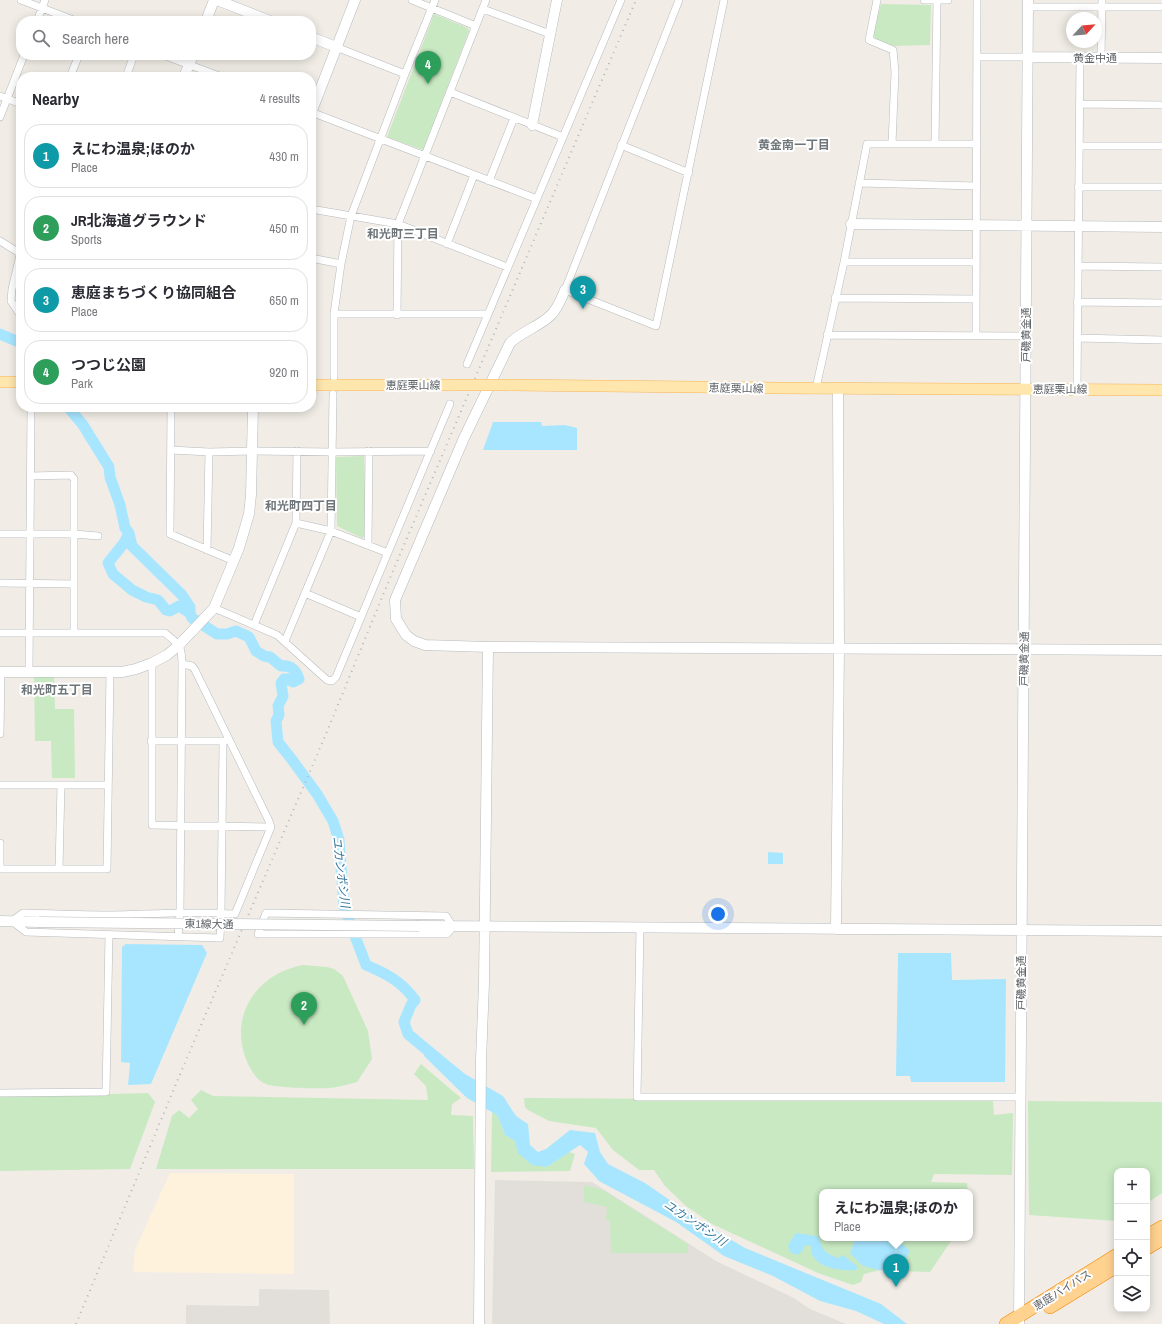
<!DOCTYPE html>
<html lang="en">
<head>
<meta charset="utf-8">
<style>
  :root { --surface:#fff; --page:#f7f7f7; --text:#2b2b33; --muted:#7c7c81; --line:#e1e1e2; --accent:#ea580c }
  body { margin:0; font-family:"Archivo Narrow","Noto Sans JP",sans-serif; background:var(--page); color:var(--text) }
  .controls { position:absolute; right:12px; bottom:12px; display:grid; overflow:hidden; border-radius:8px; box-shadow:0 2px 10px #0003 }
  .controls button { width:36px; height:36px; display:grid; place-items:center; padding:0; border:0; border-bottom:1px solid var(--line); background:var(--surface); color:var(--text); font:20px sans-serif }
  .compass { position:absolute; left:1066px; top:12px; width:36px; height:36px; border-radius:50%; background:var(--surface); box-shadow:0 2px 10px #0003; rotate:64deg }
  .you { position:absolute; left:718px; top:914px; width:14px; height:14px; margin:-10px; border:3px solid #fff; border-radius:50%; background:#1a73e8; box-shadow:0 0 0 6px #1a73e833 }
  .badge { display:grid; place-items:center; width:26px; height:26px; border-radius:50%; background:var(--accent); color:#fff; font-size:13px; font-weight:700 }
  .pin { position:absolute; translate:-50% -33px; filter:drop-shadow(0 1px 2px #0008) }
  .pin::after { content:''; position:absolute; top:21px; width:14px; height:12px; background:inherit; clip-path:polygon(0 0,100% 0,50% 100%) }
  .popup { position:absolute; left:819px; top:1189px; width:154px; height:52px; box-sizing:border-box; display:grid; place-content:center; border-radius:8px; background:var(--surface); filter:drop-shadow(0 1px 3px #0005); font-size:13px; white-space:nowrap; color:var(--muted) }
  .popup b { font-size:15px; color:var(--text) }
  .popup::after { content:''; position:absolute; left:50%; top:100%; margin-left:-8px; border:8px solid transparent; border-top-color:var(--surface) }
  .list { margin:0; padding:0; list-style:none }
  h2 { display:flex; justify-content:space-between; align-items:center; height:52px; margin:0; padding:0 16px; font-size:17px }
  h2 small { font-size:13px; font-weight:400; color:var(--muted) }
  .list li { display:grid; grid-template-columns:26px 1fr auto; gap:12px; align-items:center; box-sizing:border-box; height:64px; margin:0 8px 8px; padding:0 8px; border:1px solid var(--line); border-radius:16px }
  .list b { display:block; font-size:15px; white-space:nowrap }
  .list p { margin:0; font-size:13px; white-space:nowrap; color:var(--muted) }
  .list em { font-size:13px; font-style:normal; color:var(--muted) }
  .icon { flex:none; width:22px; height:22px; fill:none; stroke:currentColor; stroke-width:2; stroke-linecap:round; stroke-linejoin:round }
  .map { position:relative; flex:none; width:1162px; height:1324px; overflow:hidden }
  .search { position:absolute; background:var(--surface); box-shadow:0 2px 10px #0003; left:16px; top:16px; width:300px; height:44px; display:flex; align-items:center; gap:10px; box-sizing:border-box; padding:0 14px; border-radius:16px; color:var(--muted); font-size:15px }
  .panel { position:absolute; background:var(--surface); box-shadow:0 2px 10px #0003; left:16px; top:72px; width:300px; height:340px; border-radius:16px }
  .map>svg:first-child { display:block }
</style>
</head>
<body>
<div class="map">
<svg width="1162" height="1324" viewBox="0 0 1162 1324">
  <rect width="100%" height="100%" fill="#f1ede6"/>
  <!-- commercial -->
  <path fill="#fff2dd" d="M170,1173L294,1174V1274L133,1272L135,1250Z"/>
  <!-- industrial -->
  <path fill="#e2dfdb" d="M495,1180L592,1182L716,1261L792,1297L810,1309L846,1324H492Z
    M259,1289L329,1290L330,1324H186V1305L259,1306Z"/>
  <!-- green -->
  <path fill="#c8e9c2" d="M881,4L931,5L930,45L893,46L876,40L873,34Z
    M434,14L468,28L469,31L423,150L387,137Z
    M364,456L366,536L362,538L337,526L336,457Z
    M34,677H54L55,709H74L75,778H52L51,741H35Z
    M303,965L327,967L334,969L343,976L368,1031L372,1059L357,1082C348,1084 339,1087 330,1088C320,1089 274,1088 266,1084C257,1081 252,1071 248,1064C227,1018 255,974 303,965Z
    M421,1064L461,1098L452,1104L451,1115L473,1116L474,1169H156L172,1116L179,1110L189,1118L198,1109L191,1100L201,1090L213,1096L428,1100L426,1086L414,1074Z
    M148,1093L155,1102L130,1169L0,1171V1097Z
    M524,1098L993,1101L994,1115L1013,1113L1012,1175L934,1174L931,1182L967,1183L968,1192H822V1238H953L930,1272L896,1271L901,1265L864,1274L861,1282L853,1285L818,1273L712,1224L686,1206L665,1186L654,1170H639L613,1150L596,1128L549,1121L528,1110L525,1107Z
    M1028,1101L1162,1102V1193L1147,1203V1171H1117V1221L1029,1215Z
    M492,1112L497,1115L505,1135L515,1141L547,1167L569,1152L575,1154L570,1171L491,1172Z
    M584,1185L603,1190L688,1244V1253H611L610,1222L606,1219L607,1207L584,1202Z"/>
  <!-- water -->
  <path fill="#a8e6ff" d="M493,422H541L542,426L565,425L577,428V450H483Z
    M768,852L783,853V864H768Z
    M126,944L202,945L207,953L151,1084L128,1085L130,1063L121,1062L122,947Z
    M898,953H951L952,980L1006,979L1005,1082H911L910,1076H896Z
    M432,1047L465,1074L503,1096L516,1116L528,1124L530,1145L538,1152L546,1149L570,1130L595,1133L600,1152L608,1164L645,1183L709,1227L745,1248L881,1304L907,1324H884L856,1311L820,1301L773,1276L724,1256L676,1222L599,1181L584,1164L588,1152L580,1145L547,1167L532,1165L518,1153L515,1141L505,1135L497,1115L467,1098L424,1056Z
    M796,1233L810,1235L819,1237C822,1251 826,1254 839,1258L843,1255L858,1267L856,1270C842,1271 821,1269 813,1256C811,1254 811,1249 811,1246L805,1245L803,1250L798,1255L790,1252L788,1245Z
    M857,1238H896L909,1250C909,1255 907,1257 904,1261C895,1274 878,1271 864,1266C859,1264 855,1257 850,1253L854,1242Z"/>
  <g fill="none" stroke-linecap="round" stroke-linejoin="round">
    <!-- river -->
    <path stroke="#a8e6ff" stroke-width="11" d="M0,334L21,343
      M68,407L83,425L109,467L110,477L120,505L125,528L129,533L124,543L108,563L113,574L132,590L146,597L158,600L166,610L170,611L179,606L190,613L192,618L217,634H227L236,631L249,637L256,651L264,656L270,657L281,666C291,665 296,670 299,679L293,682L288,679H284L281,683L283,696L278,706L279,715L276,721L278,742L293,761L317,794L333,821L339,840L344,907L366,965C387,974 401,981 415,1000L411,1005L404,1022L408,1034L439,1060
      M129,533L132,546L182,595L190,607V613"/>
    <defs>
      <path id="street" d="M21,0L76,21
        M412,0L476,26
        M679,0L565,290L656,326L724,0
        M877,0L869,40L893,50L895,72L892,144
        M924,0H948
        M1028,7H1162
        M483,9L550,34
        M37,21L45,0
        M336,47L405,74
        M163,55L222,77
        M977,57H1027
        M1101,58L1102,0
        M70,77L79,55
        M126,77L134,55
        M450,92L563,137
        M0,96L21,104
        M1079,104L1162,105
        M311,112L537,199
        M0,117L24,55
        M935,144L937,0
        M621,145L689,173
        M1079,146H1162
        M489,181L514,118
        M859,183L977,186
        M1078,187H1162
        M311,209L398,224L507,267
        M0,241L21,254
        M447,244L474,175
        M21,251L12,289L11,301L21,316
        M311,258L341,264
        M844,262H976
        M1078,266L1162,267
        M835,298L976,299
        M1077,302L1162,303
        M334,314H488
        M397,315L398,224L486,0
        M827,335L1026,336
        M976,336L977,0
        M1077,338L1162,340
        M467,364L621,0
        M334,377V314L341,264L351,216L405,74L435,0
        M816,388L844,262L867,144H977
        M1077,389L1080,58
        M171,407L170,534L234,561
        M171,450L209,452L253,451L332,452L431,451
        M31,476L71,475L74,479V633
        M296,523L331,531L388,553
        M0,534H74L98,536
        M368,545L369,451
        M207,550L209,452
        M0,583L74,584
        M305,593L361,617
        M214,608L277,635L327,680L332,681L336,677L450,404
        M254,625L296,523L297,451
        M0,633H165C179,644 182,646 182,664L180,913L178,936
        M285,641L331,531L333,394
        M152,663V825L271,827
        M182,664L192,666L195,670L269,821L271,827L235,914C194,911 153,914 112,915C82,915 53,914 23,913L12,921L26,932L220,938L221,913L223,744L224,741L229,739
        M29,672L31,407
        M0,734L1,672
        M151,741H224
        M0,785H108
        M0,843V869
        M0,869H107L110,673
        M59,869L61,785
        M266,913L446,916L453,927L447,934H258Z
        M640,928L637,1097H1020
        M0,1093L106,1092L109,935"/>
      <path id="secondary" d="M217,0L270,21
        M206,21L214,0
        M311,37L336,47
        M1027,57L1162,58
        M184,77L193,55
        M311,113L355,0
        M532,125L557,0
        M851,224L1162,227
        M488,647L425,645L414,641L406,635L396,619L395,600L464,438L510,343C522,331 539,327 551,315C558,308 561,299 565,290
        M0,672H122L136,669L152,663L167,655L179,645L214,608L239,548L249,514L251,495L253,407
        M0,921L39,922
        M419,926L1162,931
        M836,929L839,648L838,389
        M479,1324L481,1060L484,983L488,647L1162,650
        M1019,1324L1028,0"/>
      <path id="primary" d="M0,382H21
        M311,385H452
        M509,385L777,388L1162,390"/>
      <path id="highway" d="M1147,1236L1162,1227
        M1147,1248L1162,1239
        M1050,1307L1117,1266
        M1006,1324L1117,1255"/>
    </defs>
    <!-- street casing -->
    <use href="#street" stroke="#b7babd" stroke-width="8"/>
    <!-- secondary casing -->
    <use href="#secondary" stroke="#b5babe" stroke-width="11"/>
    <!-- primary casing -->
    <use href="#primary" stroke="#f8b458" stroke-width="12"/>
    <!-- highway casing -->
    <use href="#highway" stroke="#f78600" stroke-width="14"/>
    <!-- street -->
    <use href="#street" stroke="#fff" stroke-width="7"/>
    <!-- secondary -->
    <use href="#secondary" stroke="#fff" stroke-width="10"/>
    <!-- primary -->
    <use href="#primary" stroke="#ffe6ad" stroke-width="11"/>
    <!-- highway -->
    <use href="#highway" stroke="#ffd28f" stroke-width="13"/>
    <!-- rail -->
    <path stroke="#b5b6b7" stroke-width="2" stroke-dasharray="1 5" stroke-linecap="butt" d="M76,1324L181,1072L326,734L390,578L636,0"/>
    <defs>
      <path id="secondary-bridge" d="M39,922L419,926"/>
      <path id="primary-bridge" d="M452,385H509"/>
    </defs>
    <!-- secondary-bridge casing -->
    <use href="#secondary-bridge" stroke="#b5babe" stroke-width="11" stroke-linecap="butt"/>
    <!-- primary-bridge casing -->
    <use href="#primary-bridge" stroke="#f8b458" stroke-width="12" stroke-linecap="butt"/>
    <!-- secondary-bridge -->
    <use href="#secondary-bridge" stroke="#fff" stroke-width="10"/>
    <!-- primary-bridge -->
    <use href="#primary-bridge" stroke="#ffe6ad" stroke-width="11"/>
  </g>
  <g text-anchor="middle" stroke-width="4" stroke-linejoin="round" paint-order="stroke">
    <!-- street labels -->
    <g font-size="11" fill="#5e6367" stroke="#fff">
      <text x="1095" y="62">黄金中通</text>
      <text transform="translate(1026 335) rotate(-90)" y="4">戸磯黄金通</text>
      <text x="413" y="389">恵庭栗山線</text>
      <text transform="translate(736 388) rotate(1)" y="4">恵庭栗山線</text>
      <text x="1060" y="393">恵庭栗山線</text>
      <text transform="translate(1024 659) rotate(-89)" y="4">戸磯黄金通</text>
      <text transform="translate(209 924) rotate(1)" y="4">東1線大通</text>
      <text transform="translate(1021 983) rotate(-90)" y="4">戸磯黄金通</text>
      <text transform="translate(1062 1290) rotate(-32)" y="4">恵庭バイパス</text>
    </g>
    <!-- neighbourhood labels -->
    <g font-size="12" font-weight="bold" fill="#6f7679" stroke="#fff">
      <text x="794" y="149">黄金南一丁目</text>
      <text x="403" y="238">和光町三丁目</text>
      <text x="301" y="510">和光町四丁目</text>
      <text x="57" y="694">和光町五丁目</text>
    </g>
    <!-- water labels -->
    <g font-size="12" font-style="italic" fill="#36779c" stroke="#fff">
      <text transform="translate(341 872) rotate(83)" y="4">ユカンボシ川</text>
      <text transform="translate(695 1223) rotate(34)" y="4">ユカンボシ川</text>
    </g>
  </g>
</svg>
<div class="controls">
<button>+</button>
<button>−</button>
<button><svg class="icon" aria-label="locate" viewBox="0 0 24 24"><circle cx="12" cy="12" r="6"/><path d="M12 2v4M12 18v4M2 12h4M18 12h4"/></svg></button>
<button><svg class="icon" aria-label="layers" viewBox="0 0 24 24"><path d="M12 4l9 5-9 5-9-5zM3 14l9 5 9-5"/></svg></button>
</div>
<svg class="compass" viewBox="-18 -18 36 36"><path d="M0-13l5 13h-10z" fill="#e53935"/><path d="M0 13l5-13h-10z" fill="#7c7c81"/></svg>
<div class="you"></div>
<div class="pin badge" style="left:896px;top:1287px;background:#0f9aa8">1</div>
<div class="popup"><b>えにわ温泉;ほのか</b>Place</div>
<div class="pin badge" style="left:304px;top:1025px;background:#2e9e5b">2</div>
<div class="pin badge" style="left:583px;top:309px;background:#0f9aa8">3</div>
<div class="pin badge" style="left:428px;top:84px;background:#2e9e5b">4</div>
<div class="search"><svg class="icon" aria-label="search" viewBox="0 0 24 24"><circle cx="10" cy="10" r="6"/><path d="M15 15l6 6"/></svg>Search here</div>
<section class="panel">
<h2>Nearby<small>4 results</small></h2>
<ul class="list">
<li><span class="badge" style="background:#0f9aa8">1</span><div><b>えにわ温泉;ほのか</b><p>Place</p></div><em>430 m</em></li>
<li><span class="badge" style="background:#2e9e5b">2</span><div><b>JR北海道グラウンド</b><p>Sports</p></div><em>450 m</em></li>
<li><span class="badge" style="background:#0f9aa8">3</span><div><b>恵庭まちづくり協同組合</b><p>Place</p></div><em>650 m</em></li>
<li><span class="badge" style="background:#2e9e5b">4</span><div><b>つつじ公園</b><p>Park</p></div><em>920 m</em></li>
</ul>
</section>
</div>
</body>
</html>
